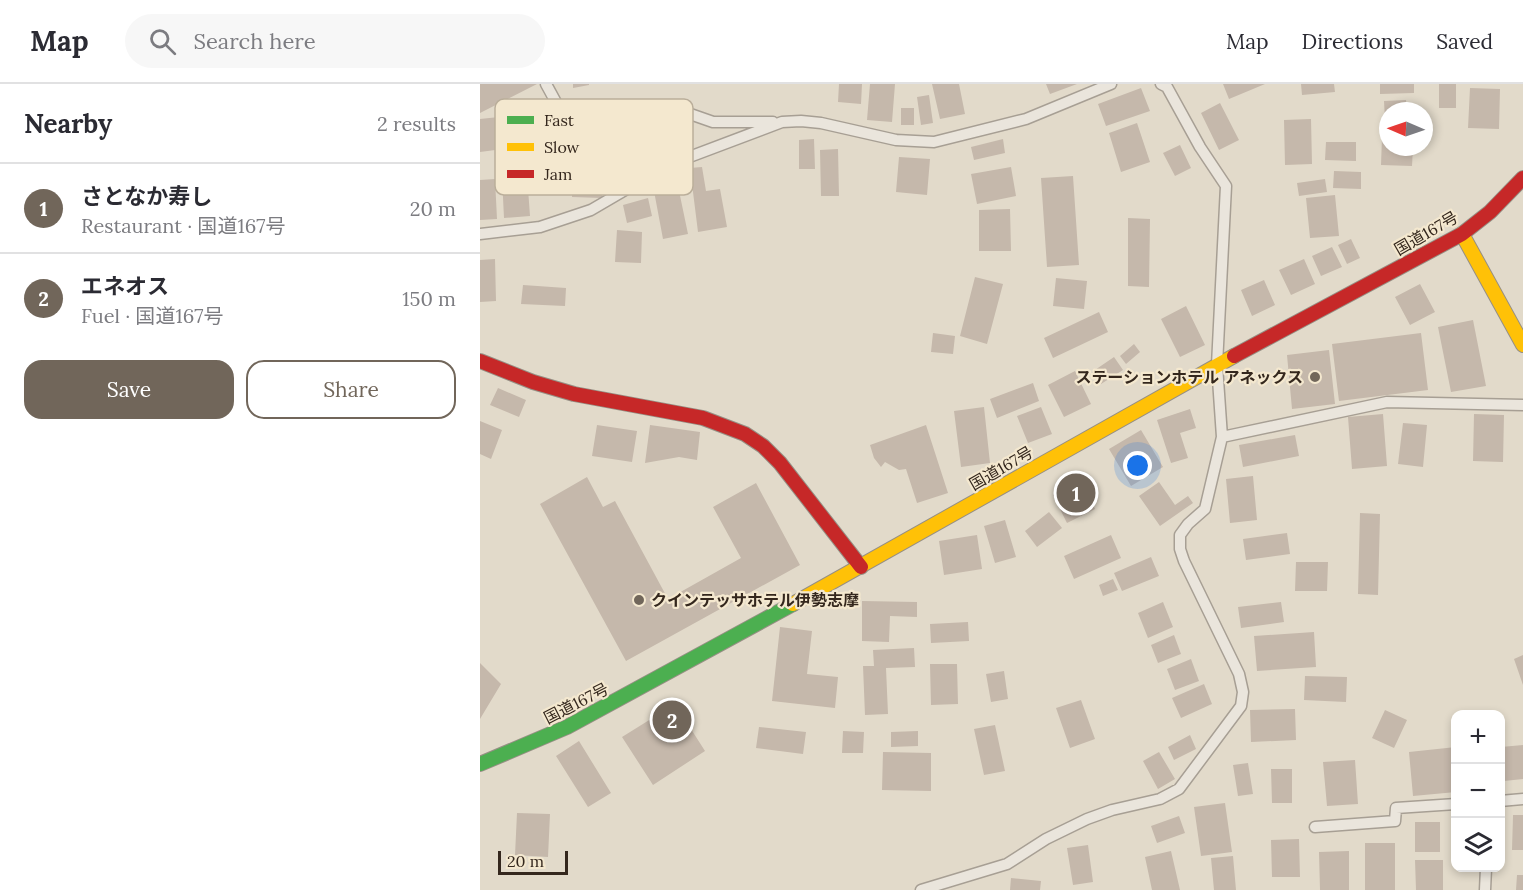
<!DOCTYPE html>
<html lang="en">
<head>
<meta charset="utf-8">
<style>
  :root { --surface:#fff; --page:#f7f7f7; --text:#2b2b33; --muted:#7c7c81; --line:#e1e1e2; --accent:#71665a }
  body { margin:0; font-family:Lora,"Noto Sans JP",serif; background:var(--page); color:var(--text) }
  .controls { position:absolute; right:18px; bottom:18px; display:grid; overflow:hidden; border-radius:12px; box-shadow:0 3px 9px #0003 }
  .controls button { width:54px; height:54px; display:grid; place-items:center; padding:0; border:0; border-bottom:2px solid var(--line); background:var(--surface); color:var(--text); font:30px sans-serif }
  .compass { position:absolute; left:899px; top:18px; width:54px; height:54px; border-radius:50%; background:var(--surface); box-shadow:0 3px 9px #0003; rotate:272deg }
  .scale { position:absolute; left:18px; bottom:15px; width:70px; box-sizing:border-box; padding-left:6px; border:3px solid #34271d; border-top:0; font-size:16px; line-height:21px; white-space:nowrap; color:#34271d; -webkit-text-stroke:4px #f4e8cf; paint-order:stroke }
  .you { position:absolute; left:658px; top:382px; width:21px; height:21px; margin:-15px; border:4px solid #fff; border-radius:50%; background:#1a73e8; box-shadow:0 0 0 9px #1a73e833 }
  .badge { display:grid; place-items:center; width:39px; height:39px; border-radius:50%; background:var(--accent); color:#fff; font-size:20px; font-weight:700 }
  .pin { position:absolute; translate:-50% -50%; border:3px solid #fff; box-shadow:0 2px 6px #0006 }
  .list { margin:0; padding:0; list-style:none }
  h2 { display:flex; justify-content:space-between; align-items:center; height:78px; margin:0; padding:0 24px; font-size:26px }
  h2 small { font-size:20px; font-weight:400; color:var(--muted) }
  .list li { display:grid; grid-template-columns:39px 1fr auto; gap:18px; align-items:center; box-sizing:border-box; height:90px; padding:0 24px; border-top:2px solid var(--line) }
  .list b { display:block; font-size:22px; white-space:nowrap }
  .list p { margin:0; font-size:20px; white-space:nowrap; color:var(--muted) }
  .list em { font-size:20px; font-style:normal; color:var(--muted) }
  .actions { display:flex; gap:12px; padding:18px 24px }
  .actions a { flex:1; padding:14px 0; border:2px solid var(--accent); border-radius:18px; text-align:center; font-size:21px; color:var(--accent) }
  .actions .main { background:var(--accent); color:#fff }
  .icon { flex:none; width:33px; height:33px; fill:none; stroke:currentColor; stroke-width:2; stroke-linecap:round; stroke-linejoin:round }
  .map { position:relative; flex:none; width:1043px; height:806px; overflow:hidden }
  header { display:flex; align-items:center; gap:36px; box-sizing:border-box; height:84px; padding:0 30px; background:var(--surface); border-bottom:2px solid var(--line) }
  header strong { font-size:28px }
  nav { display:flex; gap:33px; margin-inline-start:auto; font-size:21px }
  .search { width:420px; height:54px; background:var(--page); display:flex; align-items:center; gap:15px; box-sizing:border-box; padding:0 21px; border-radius:33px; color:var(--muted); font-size:22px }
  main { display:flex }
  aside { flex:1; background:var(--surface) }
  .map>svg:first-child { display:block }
</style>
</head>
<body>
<header>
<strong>Map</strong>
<div class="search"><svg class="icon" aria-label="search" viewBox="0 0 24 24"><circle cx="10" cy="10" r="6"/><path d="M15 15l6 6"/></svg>Search here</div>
<nav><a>Map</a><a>Directions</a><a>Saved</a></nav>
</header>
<main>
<aside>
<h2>Nearby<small>2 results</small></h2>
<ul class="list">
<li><span class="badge">1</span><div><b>さとなか寿し</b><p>Restaurant · 国道167号</p></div><em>20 m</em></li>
<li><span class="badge">2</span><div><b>エネオス</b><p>Fuel · 国道167号</p></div><em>150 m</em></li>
</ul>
<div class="actions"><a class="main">Save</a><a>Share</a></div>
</aside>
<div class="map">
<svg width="1043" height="806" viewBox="0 0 1043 806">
  <rect width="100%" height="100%" fill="#e2daca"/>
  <!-- building -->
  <path fill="#c5b8ab" d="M0,0H57L0,29Z
    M93,0H109V1L93,4Z
    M359,0H382L381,20L358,18Z
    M390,0H415L412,38L387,36Z
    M452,0H479L485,30L460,35Z
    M566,0H597L570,10Z
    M743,0H785L749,15Z
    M821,0H854L855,8L822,11Z
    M900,0H934V9L900,10Z
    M959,0H976V24H959Z
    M661,4L670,27L626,42L618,20Z
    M990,4L1020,5L1019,45L988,44Z
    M449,11L453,39L441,41L437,13Z
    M926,16L927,27H908V36H905L904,17Z
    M740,19L759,56L739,66L721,29Z
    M421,24H434V41H421Z
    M19,33L23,65L0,68V35Z
    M831,35L832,80L805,81L804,36Z
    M657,39L670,78L641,88L629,49Z
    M902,53H908V63H933L932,82L901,81Z
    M334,55L335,85H319V56Z
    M523,55L525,69L494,76L491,63Z
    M846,58H876V77L845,76Z
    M700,61L711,84L695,92L683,69Z
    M358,65L359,112H341L340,66Z
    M419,73L450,75L447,111L416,108Z
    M222,83L226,107L240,105L247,143L218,148L210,84Z
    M531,83L536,112L497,120L491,90Z
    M854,87L881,88V105L853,104Z
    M93,89L123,90L122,114L92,113Z
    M47,91L50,132L24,134L22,93Z
    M593,92L599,181L567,183L561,94Z
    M15,95L17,135L0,136V96Z
    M845,95L847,108L819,112L817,99Z
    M198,102L208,150L183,155L174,107Z
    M855,111L859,152L830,154L826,114Z
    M168,114L172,132L147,139L143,121Z
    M530,125L531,167H499V126Z
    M648,134L670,135L669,203L648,202Z
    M137,146L162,148L161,179L135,178Z
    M871,155L880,174L867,180L858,161Z
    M852,163L862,183L841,192L832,172Z
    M15,175L16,217L0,218V176Z
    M824,175L835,200L811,211L799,186Z
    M495,193L523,200L507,260L480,252Z
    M576,194L607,197L604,225L573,222Z
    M784,196L795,221L772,232L761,206Z
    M940,200L955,228L930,241L915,213Z
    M43,201L86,204L85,222L41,220Z
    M706,222L725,261L700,273L681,235Z
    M619,228L628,248L573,274L564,254Z
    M993,236L1006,302L971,308L958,243Z
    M453,249L475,252L473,270L451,268Z
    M941,249L948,306L859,317L852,260Z
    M654,260L660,268L646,280L640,272Z
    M849,266L855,320L812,325L807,271Z
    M634,273L643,286L621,300L612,288Z
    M595,287L611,320L584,333L568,301Z
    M553,299L559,317L517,334L510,315Z
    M18,304L46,316L39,333L10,321Z
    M504,323L510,379L481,383L474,327Z
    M561,323L572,350L548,359L537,332Z
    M710,325L716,344L700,349L708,374L691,379L677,336Z
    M903,330L907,382L872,385L868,333Z
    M994,330L1024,331L1023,378L993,377Z
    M0,337L22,346L11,375L0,370Z
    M923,339L947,341L943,383L918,380Z
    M117,341L157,347L152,378L112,372Z
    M170,341L220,348L217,376L199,373L165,379Z
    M446,341L468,409L437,419L426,385L419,386L405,378L401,383L394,374L390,361Z
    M661,346L683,383L651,402L629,365Z
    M815,351L819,372L763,383L759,361Z
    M773,392L777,436L750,439L746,395Z
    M107,393L123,423L135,417L188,515L261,474L233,423L276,399L320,481L146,577L60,420Z
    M601,397L615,425L587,439L573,411Z
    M679,398L695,421L708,412L713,419L680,442L659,412Z
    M569,428L582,444L557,463L545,447Z
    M880,429L900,430L898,511L878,510Z
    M525,436L536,473L515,479L504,442Z
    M807,449L810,470L766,476L763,455Z
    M497,451L502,485L464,491L459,457Z
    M631,451L641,474L594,495L584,472Z
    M671,473L679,492L642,507L634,489Z
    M816,478H848L847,507H815Z
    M633,495L638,506L623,512L619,501Z
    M382,517L437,518V533L410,532L409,558L382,557Z
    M683,518L693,543L668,554L658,529Z
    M801,518L804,538L761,544L758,523Z
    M488,538L489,557L451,559L450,540Z
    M300,543L332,547L327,590L358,593L355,624L292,617Z
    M834,548L836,583L777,587L774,552Z
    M694,551L701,570L678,579L671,561Z
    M434,564L435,583L406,584L408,630L385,631L383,582H394L393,566Z
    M1043,571V601L1034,575Z
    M711,575L719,597L695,606L687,585Z
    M0,579L21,600L0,635Z
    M450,580H477L478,620L451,621Z
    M524,587L528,615L511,618L506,590Z
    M825,592L867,593L866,618L824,616Z
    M724,600L732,620L701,634L692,614Z
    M601,616L615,655L590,664L576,624Z
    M195,620L225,667L173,701L142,653Z
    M815,625L816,656L771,658L770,626Z
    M905,626L927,636L914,664L892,654Z
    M515,641L525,687L504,691L494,645Z
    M279,643L326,648L323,670L276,664Z
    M363,647L384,648L383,669H362Z
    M438,647V662L411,663V648Z
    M710,651L716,665L694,676L688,663Z
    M99,657L131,709L108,723L76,672Z
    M1043,661V695L1024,697L1021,663Z
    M976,663V708L933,712L929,668Z
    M403,668L451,669V707L402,706Z
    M679,668L695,695L678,705L663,677Z
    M875,676L878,720L847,722L843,678Z
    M768,679L773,710L758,712L753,681Z
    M791,685H812V719H792Z
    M745,719L752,768L721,772L714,723Z
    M37,729L70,730L68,773L35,771Z
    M1033,731H1043V766H1032Z
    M699,732L705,749L677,759L671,742Z
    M935,738H960V768H935Z
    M819,755L820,793H792L791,756Z
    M885,759H915V806H885Z
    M608,761L613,798L593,801L587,764Z
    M691,767L700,806H672L665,773Z
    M869,767V806H840L839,768Z
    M753,772L756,806H734L731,774Z
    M935,776H963V806H936Z
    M1037,791H1043V806H1036Z
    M531,794L561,797L560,806H530Z"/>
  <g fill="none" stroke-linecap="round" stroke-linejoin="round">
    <defs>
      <path id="lane" d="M66,0L78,22L193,24L233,38H293
        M0,150L60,143L111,126L188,81L302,38L321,37L341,39L416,56L454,58L546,35L631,0
        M742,353L907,318L1043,321
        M1020,717L1043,715
        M835,743L915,737L916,724L976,720
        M441,806L527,780L566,755L607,735L632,726L680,715L699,705L761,622L763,608L759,590L704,477L700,465V451L708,440L725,425L742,353L737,281L746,102L720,63L687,3L681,0
        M1005,806L1006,784"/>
      <path id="fast" d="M0,680L87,643L313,520"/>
      <path id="slow" d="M982,150L1043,261
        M313,520L754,272"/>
      <path id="jam" d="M754,272L982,150L1010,128L1043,94
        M0,277L53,298L94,310L223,334L265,350L283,362L300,379L381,483"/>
    </defs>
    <!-- lane casing -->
    <use href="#lane" stroke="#a79f94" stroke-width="13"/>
    <!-- fast casing -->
    <use href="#fast" stroke="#968f84" stroke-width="16"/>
    <!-- slow casing -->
    <use href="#slow" stroke="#968f84" stroke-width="16"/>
    <!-- jam casing -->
    <use href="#jam" stroke="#968f84" stroke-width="16"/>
    <!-- lane -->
    <use href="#lane" stroke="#eae5dc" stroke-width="10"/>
    <!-- fast -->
    <use href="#fast" stroke="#4caf50" stroke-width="14"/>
    <!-- slow -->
    <use href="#slow" stroke="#ffc107" stroke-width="14"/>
    <!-- jam -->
    <use href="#jam" stroke="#c62828" stroke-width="14"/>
  </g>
  <!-- markers -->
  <g fill="#71665a" stroke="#f4e8cf" stroke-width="2">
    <circle cx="835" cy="293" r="6"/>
    <circle cx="159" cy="516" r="6"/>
  </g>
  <g text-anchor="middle" stroke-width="4.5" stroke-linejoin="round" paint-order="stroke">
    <!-- street labels -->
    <g font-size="16" fill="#34271d" stroke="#f4e8cf">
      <text transform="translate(946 149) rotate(-30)" y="6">国道167号</text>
      <text transform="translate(521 384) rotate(-30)" y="6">国道167号</text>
      <text transform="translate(96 619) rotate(-27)" y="6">国道167号</text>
    </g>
    <!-- poi labels -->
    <g font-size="16" font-weight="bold" fill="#34271d" stroke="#f4e8cf" text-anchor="end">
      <text x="823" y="299">ステーションホテル アネックス</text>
      <text x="171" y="522" text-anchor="start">クインテッサホテル伊勢志摩</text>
    </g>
  </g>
  <!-- legend -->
  <rect x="15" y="15" width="198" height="96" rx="9" fill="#f4e8cf" stroke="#baae9a" stroke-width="1.5"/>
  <rect x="27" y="32" width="27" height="8" fill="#4caf50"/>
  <rect x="27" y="59" width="27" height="8" fill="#ffc107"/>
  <rect x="27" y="86" width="27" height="8" fill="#c62828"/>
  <g font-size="16" fill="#34271d">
    <text x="64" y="42">Fast</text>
    <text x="64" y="69">Slow</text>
    <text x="64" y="96">Jam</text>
  </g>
</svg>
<div class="controls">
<button>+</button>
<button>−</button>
<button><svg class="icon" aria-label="layers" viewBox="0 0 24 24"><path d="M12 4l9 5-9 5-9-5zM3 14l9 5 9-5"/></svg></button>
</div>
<svg class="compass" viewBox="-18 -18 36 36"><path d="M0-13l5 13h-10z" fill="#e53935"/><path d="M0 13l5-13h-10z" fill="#7c7c81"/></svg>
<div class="scale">20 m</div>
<div class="you"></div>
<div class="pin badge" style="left:596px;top:409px">1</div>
<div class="pin badge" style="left:192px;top:636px">2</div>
</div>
</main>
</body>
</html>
